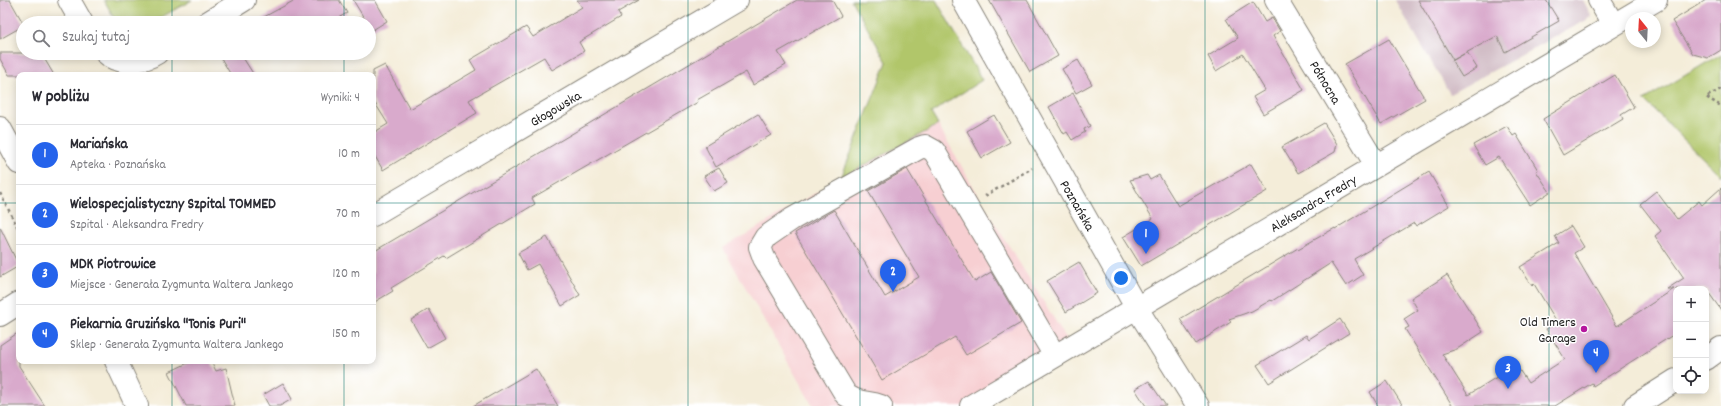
<!DOCTYPE html>
<html lang="pl">
<head>
<meta charset="utf-8">
<style>
  :root { --surface:#fff; --page:#f2f2f3; --text:#2b2b33; --muted:#7c7c81; --line:#e1e1e2; --accent:#2563eb }
  body { margin:0; font-family:Dekko,sans-serif; background:var(--page); color:var(--text) }
  .controls { position:absolute; right:12px; bottom:12px; display:grid; overflow:hidden; border-radius:8px; box-shadow:0 2px 10px #0003 }
  .controls button { width:36px; height:36px; display:grid; place-items:center; padding:0; border:0; border-bottom:1px solid var(--line); background:var(--surface); color:var(--text); font:20px sans-serif }
  .compass { position:absolute; left:1625px; top:12px; width:36px; height:36px; border-radius:50%; background:var(--surface); box-shadow:0 2px 10px #0003; rotate:342deg }
  .you { position:absolute; left:1121px; top:278px; width:14px; height:14px; margin:-10px; border:3px solid #fff; border-radius:50%; background:#1a73e8; box-shadow:0 0 0 6px #1a73e833 }
  .badge { display:grid; place-items:center; width:26px; height:26px; border-radius:50%; background:var(--accent); color:#fff; font-size:13px; font-weight:700 }
  .pin { position:absolute; translate:-50% -33px; filter:drop-shadow(0 1px 2px #0008) }
  .pin::after { content:''; position:absolute; top:21px; width:14px; height:12px; background:inherit; clip-path:polygon(0 0,100% 0,50% 100%) }
  .list { margin:0; padding:0; list-style:none }
  h2 { display:flex; justify-content:space-between; align-items:center; height:52px; margin:0; padding:0 16px; font-size:17px }
  h2 small { font-size:13px; font-weight:400; color:var(--muted) }
  .list li { display:grid; grid-template-columns:26px 1fr auto; gap:12px; align-items:center; box-sizing:border-box; height:60px; padding:0 16px; border-top:1px solid var(--line) }
  .list b { display:block; font-size:15px; white-space:nowrap }
  .list p { margin:0; font-size:13px; white-space:nowrap; color:var(--muted) }
  .list em { font-size:13px; font-style:normal; color:var(--muted) }
  .icon { flex:none; width:22px; height:22px; fill:none; stroke:currentColor; stroke-width:2; stroke-linecap:round; stroke-linejoin:round }
  .map { position:relative; flex:none; width:1721px; height:406px; overflow:hidden }
  .search { position:absolute; background:var(--surface); box-shadow:0 2px 10px #0003; left:16px; top:16px; width:360px; height:44px; display:flex; align-items:center; gap:10px; box-sizing:border-box; padding:0 14px; border-radius:22px; color:var(--muted); font-size:15px }
  .panel { position:absolute; background:var(--surface); box-shadow:0 2px 10px #0003; left:16px; top:72px; width:360px; height:292px; border-radius:8px }
  .map>svg:first-child { display:block }
</style>
</head>
<body>
<div class="map">
<svg width="1721" height="406" viewBox="0 0 1721 406">
  <rect width="100%" height="100%" fill="#fff"/>
  <filter id="ink" filterUnits="userSpaceOnUse"><feTurbulence type="fractalNoise" baseFrequency=".025" numOctaves="2"/><feDisplacementMap in="SourceGraphic" scale="8" xChannelSelector="R" yChannelSelector="G"/><feConvolveMatrix kernelMatrix="1 2 1 2 8 2 1 2 1" color-interpolation-filters="sRGB"/></filter>
  <filter id="wash" filterUnits="userSpaceOnUse"><feTurbulence type="fractalNoise" baseFrequency=".012" numOctaves="4" result="noise"/><feDisplacementMap in="SourceGraphic" scale="16" xChannelSelector="R" yChannelSelector="G"/><feGaussianBlur stdDeviation="0.9" result="paint"/><feColorMatrix in="noise" values="0 0 0 0 0 0 0 0 0 0 0 0 0 0 0 0 0 1.4 0 .05"/><feComposite in="paint" operator="in"/></filter>
  <g filter="url(#wash)">
    <rect width="100%" height="100%" fill="#f4edd9"/>
    <!-- built -->
    <path fill="#f7cfd2" d="M938,125L986,209L1071,346L971,406H813L723,248L841,178Z"/>
    <!-- industrial -->
    <path fill="#d2bdc6" d="M1395,0H1583L1592,17L1450,94Z"/>
    <!-- green -->
    <path fill="#b1c66a" stroke="#667143" d="M104,0H192L151,23H117Z
      M851,0H936L982,80L931,113L938,125L841,178L887,62Z
      M1721,54V176L1644,100Z"/>
    <g id="blocks">
      <!-- building -->
      <path fill="#d9aacc" d="M0,0H10L23,23V26L0,39Z
        M295,0H339L347,13L329,23H253Z
        M353,0H375L387,21L371,31L369,23H367Z
        M577,0H639L618,12L621,17L579,42L584,51L552,70L544,57L469,100L477,113L383,170L373,153V133L388,124L373,100V71L385,65L410,109L476,70L470,60L526,27L533,37L582,7Z
        M797,0H832L841,16L778,52L786,65L753,85L746,72L697,100L698,102L532,198L535,204L446,258L444,256L391,288L393,291L373,303V252Z
        M989,0H1027L1058,56L1030,72Z
        M1418,0H1546L1559,21L1505,52L1497,36L1453,60Z
        M1706,0H1721V50L1708,58L1693,54L1672,21Z
        M1253,2L1265,22L1272,18L1280,31L1273,36L1304,90L1263,114L1253,97L1265,90L1243,54L1216,71L1208,56L1238,38L1226,19Z
        M1389,39L1425,99L1381,124L1345,64Z
        M1467,52L1477,68L1462,77L1452,61Z
        M0,53H41L54,75H9L0,59Z
        M218,53H240L254,75H231Z
        M1078,60L1092,84L1076,93L1062,69Z
        M1615,75L1634,107L1621,115L1623,119L1563,155L1543,119Z
        M1073,93L1090,126L1084,129L1085,132L1072,140L1067,132L1064,134L1049,107Z
        M758,114L771,135L716,167L705,146Z
        M994,115L1010,142L982,158L967,131Z
        M1324,123L1337,144L1335,152L1298,173L1282,147Z
        M1507,126L1513,136L1516,134L1538,170L1536,171L1550,192L1530,205L1499,157L1485,165L1473,145Z
        M1251,164L1267,191L1141,266L1123,237L1153,219L1130,180L1147,175L1150,180L1159,175L1178,206Z
        M719,168L728,183L714,191L704,176Z
        M907,169L975,282L991,272L1021,323L966,355L955,337L882,380L795,233L834,210L885,297L919,277L868,191Z
        M1429,172L1449,206L1416,226L1414,223L1354,259L1363,275L1346,286L1331,263L1272,301L1271,300L1252,311L1229,319L1231,322L1196,344L1180,319L1298,248V249L1335,228V229Z
        M1721,188V310L1706,289H1676V333L1593,386L1592,383L1555,406H1450L1452,405L1405,329L1409,327L1404,319L1418,310L1411,298L1447,275L1483,332L1457,349L1442,354L1468,395L1516,365L1528,383L1565,359L1546,329L1557,322L1534,284L1532,286L1520,267L1559,243L1555,236L1571,226L1584,247L1574,253L1617,326L1674,289H1667L1684,278L1655,236L1661,231L1640,204L1656,191L1677,219L1699,201L1702,205Z
        M0,227L19,266L0,277Z
        M547,237L580,295L562,306L538,264L527,270L518,253Z
        M1079,262L1097,293L1066,312L1047,281Z
        M429,309L445,338L427,348L411,320Z
        M1340,319L1349,333L1269,383L1257,365L1306,335L1309,339Z
        M19,332V366L45,406H0V345Z
        M192,361H211L216,371L226,368L235,406H186L169,372Z
        M536,369L558,406H473Z
        M1149,381L1166,406H1146L1135,389Z
        M1387,381L1403,406H1378L1370,392Z
        M283,383L292,399L280,406H269L263,395Z"/>
    </g>
  </g>
  <g filter="url(#ink)">
    <use href="#blocks" fill-opacity="0" stroke="#88847a" stroke-width="1"/>
    <g fill="none" stroke-linecap="round" stroke-linejoin="round">
      <defs>
        <path id="minor" d="M69,0L82,23
          M963,0L1136,307L1198,406
          M1276,0L1376,165
          M1599,0L1613,24
          M207,23L244,0
          M106,53C119,66 143,62 157,53
          M0,128L19,163
          M373,215L737,0
          M0,315L19,303
          M1706,359L1721,348
          M116,361L137,406
          M881,406C867,401 862,405 846,395L764,258L760,247L766,237L792,219L919,148L925,146L934,151L1055,356
          M971,406L1656,0
          M1635,406L1676,380"/>
      </defs>
      <!-- minor casing -->
      <use href="#minor" stroke="#88847a" stroke-width="24"/>
      <!-- path -->
      <path stroke="#88847a" stroke-width="2.5" stroke-dasharray="3 3" stroke-linecap="butt" d="M1721,89L1706,97L1721,106
        M0,193L19,230
        M985,196L1032,168"/>
      <!-- minor -->
      <use href="#minor" stroke="#fff" stroke-width="22"/>
    </g>
  </g>
  <!-- grid -->
  <path fill="none" stroke="#0f766e" stroke-width="1" stroke-opacity="0.55" d="M172,0V23M344,0V23M516,0V406M688,0V406M860,0V406M1033,0V406M1205,0V406M1377,0V406M1549,0V406M172,53V75M344,53V75M0,203H19M373,203H1721M172,361V406M344,361V406"/>
  <!-- markers -->
  <circle fill="#b5179e" stroke="#fff" stroke-width="1.5" cx="1584" cy="329" r="4"/>
  <g text-anchor="middle" stroke-width="3" stroke-linejoin="round" paint-order="stroke">
    <!-- street labels -->
    <g font-size="14" fill="#1c1c1c" stroke="#fff">
      <text transform="translate(1326 82) rotate(59)" y="5">Północna</text>
      <text transform="translate(555 108) rotate(-31)" y="5">Głogowska</text>
      <text transform="translate(1313 203) rotate(-31)" y="5">Aleksandra Fredry</text>
      <text transform="translate(1078 205) rotate(60)" y="5">Poznańska</text>
    </g>
    <!-- poi labels -->
    <g font-size="14" fill="#1c1c1c" stroke="#fff" text-anchor="end">
      <text x="1576" y="326">Old Timers<tspan x="1576" dy="16">Garage</tspan></text>
    </g>
  </g>
</svg>
<div class="controls">
<button>+</button>
<button>−</button>
<button><svg class="icon" aria-label="locate" viewBox="0 0 24 24"><circle cx="12" cy="12" r="6"/><path d="M12 2v4M12 18v4M2 12h4M18 12h4"/></svg></button>
</div>
<svg class="compass" viewBox="-18 -18 36 36"><path d="M0-13l5 13h-10z" fill="#e53935"/><path d="M0 13l5-13h-10z" fill="#7c7c81"/></svg>
<div class="you"></div>
<div class="pin badge" style="left:1146px;top:254px">1</div>
<div class="pin badge" style="left:893px;top:292px">2</div>
<div class="pin badge" style="left:1508px;top:389px">3</div>
<div class="pin badge" style="left:1596px;top:373px">4</div>
<div class="search"><svg class="icon" aria-label="search" viewBox="0 0 24 24"><circle cx="10" cy="10" r="6"/><path d="M15 15l6 6"/></svg>Szukaj tutaj</div>
<section class="panel">
<h2>W pobliżu<small>Wyniki: 4</small></h2>
<ul class="list">
<li><span class="badge">1</span><div><b>Mariańska</b><p>Apteka · Poznańska</p></div><em>10 m</em></li>
<li><span class="badge">2</span><div><b>Wielospecjalistyczny Szpital TOMMED</b><p>Szpital · Aleksandra Fredry</p></div><em>70 m</em></li>
<li><span class="badge">3</span><div><b>MDK Piotrowice</b><p>Miejsce · Generała Zygmunta Waltera Jankego</p></div><em>120 m</em></li>
<li><span class="badge">4</span><div><b>Piekarnia Gruzińska &quot;Tonis Puri&quot;</b><p>Sklep · Generała Zygmunta Waltera Jankego</p></div><em>150 m</em></li>
</ul>
</section>
</div>
</body>
</html>
